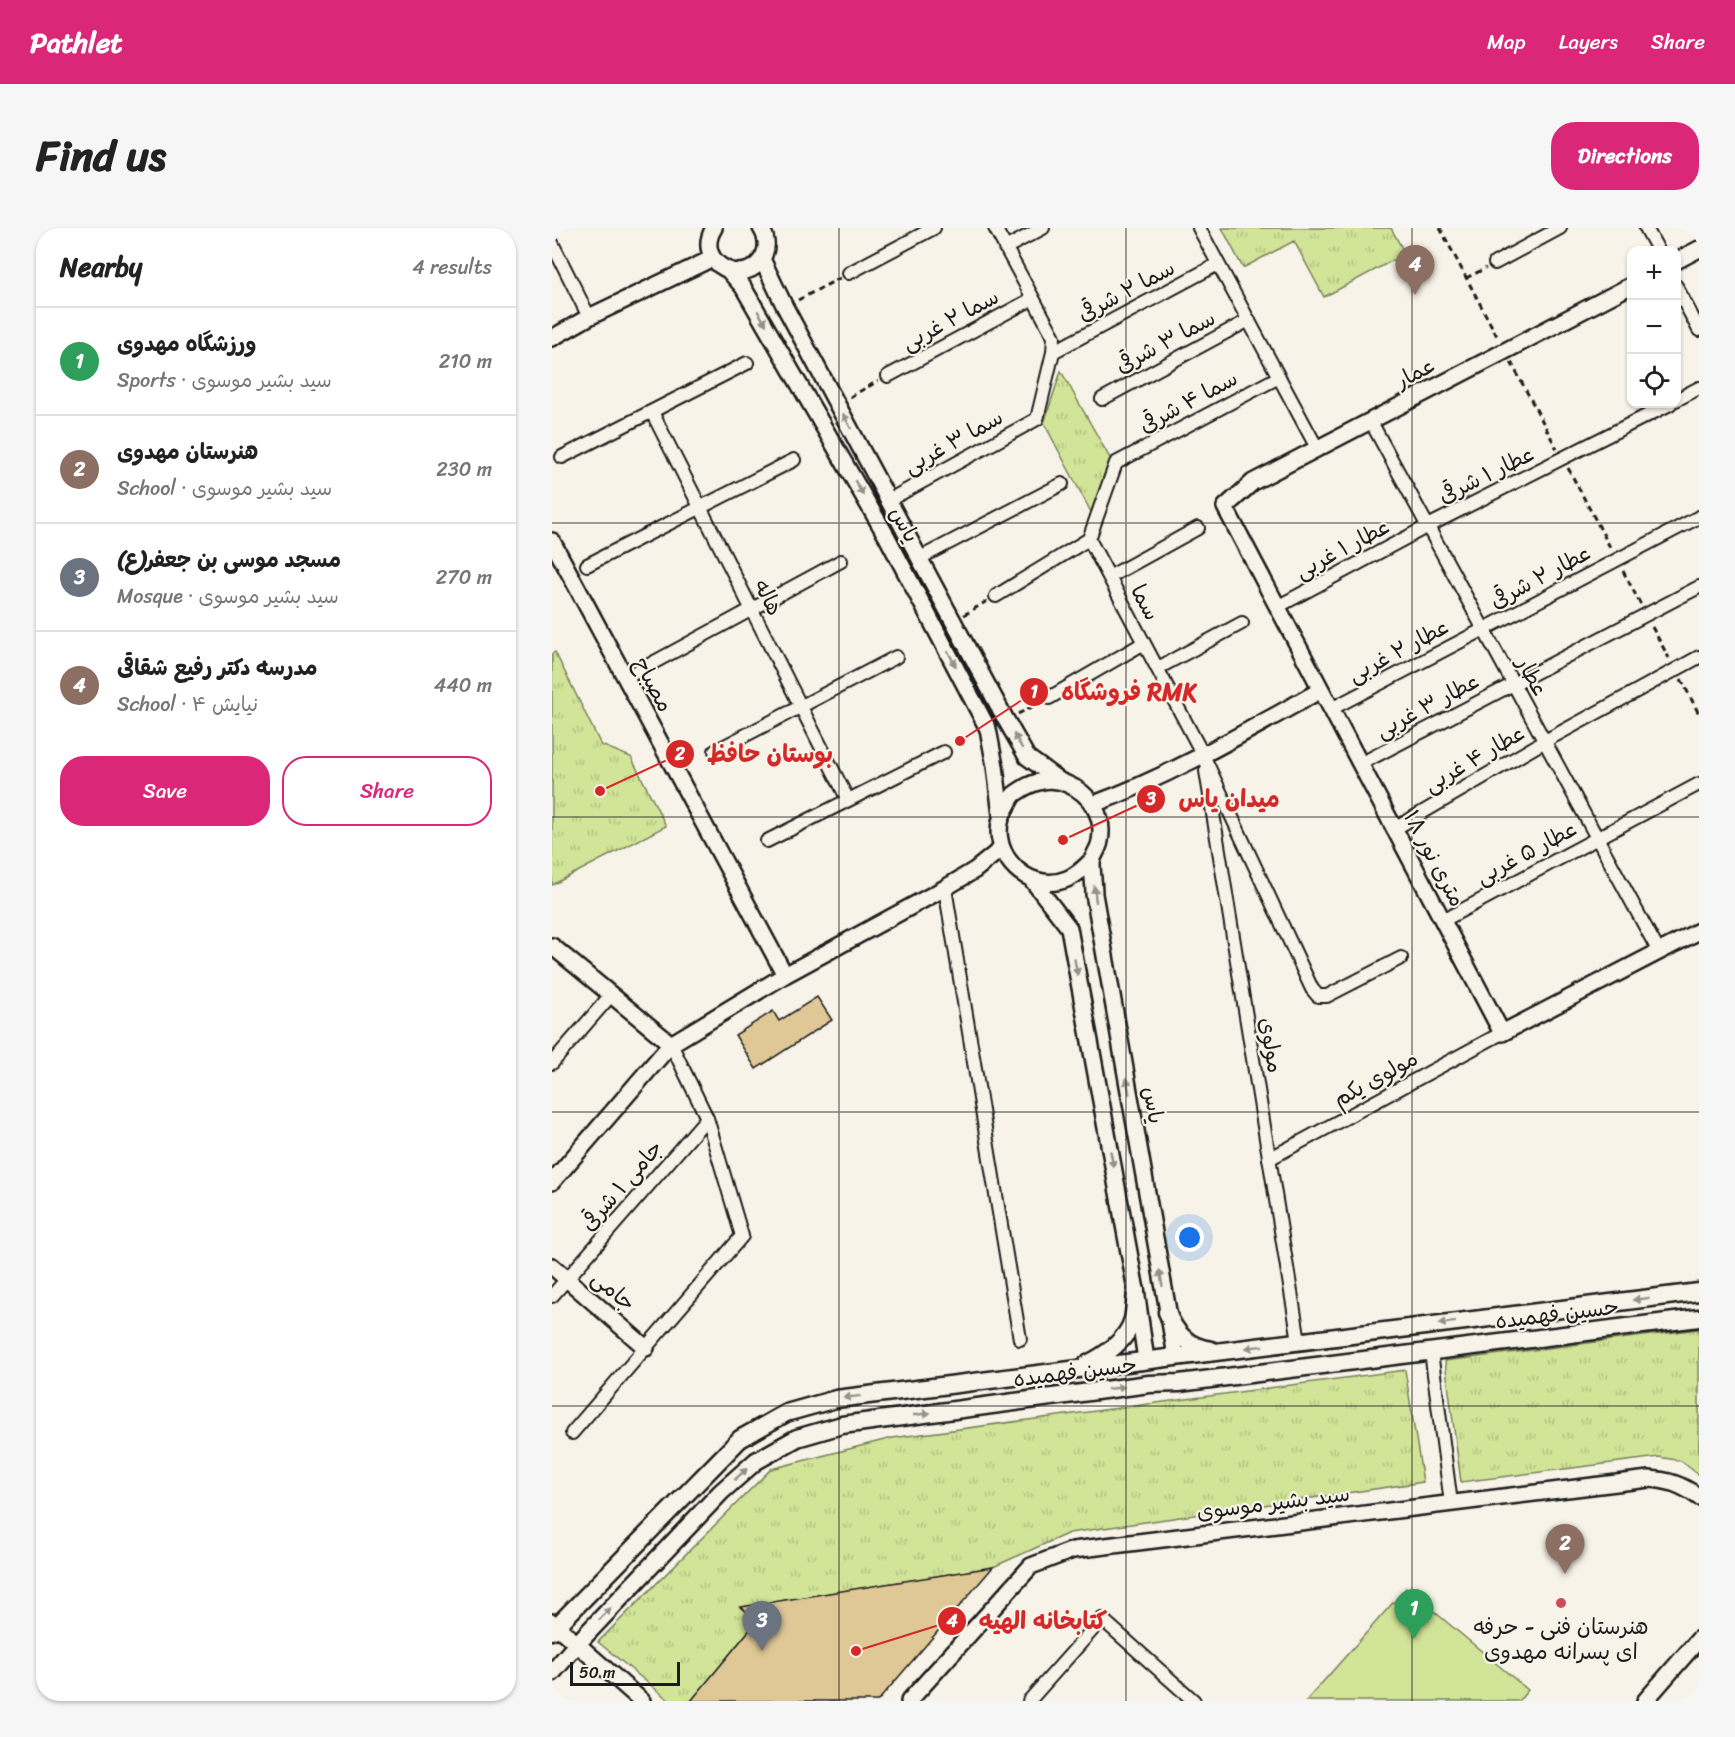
<!DOCTYPE html>
<html lang="en">
<head>
<meta charset="utf-8">
<style>
  :root { --surface:#fff; --page:#f6f6f6; --text:#222; --muted:#767676; --line:#e0e0e0; --accent:#db2777 }
  body { margin:0; font-family:Sriracha,"Playpen Sans Arabic",sans-serif; background:var(--page); color:var(--text) }
  .controls { position:absolute; right:18px; top:18px; display:grid; overflow:hidden; border-radius:12px; box-shadow:0 2px 4px #0004 }
  .controls button { width:54px; height:54px; display:grid; place-items:center; padding:0; border:0; border-bottom:2px solid var(--line); background:var(--surface); color:var(--text); font:30px sans-serif }
  .scale { position:absolute; left:18px; bottom:15px; width:110px; box-sizing:border-box; padding-left:6px; border:3px solid #1c1c1c; border-top:0; font-size:16px; line-height:21px; white-space:nowrap; color:#1c1c1c; -webkit-text-stroke:4px #f7f3e8; paint-order:stroke }
  .you { position:absolute; left:638px; top:1010px; width:21px; height:21px; margin:-15px; border:4px solid #fff; border-radius:50%; background:#1a73e8; box-shadow:0 0 0 9px #1a73e833 }
  .badge { display:grid; place-items:center; width:39px; height:39px; border-radius:50%; background:var(--accent); color:#fff; font-size:20px; font-weight:700 }
  .pin { position:absolute; translate:-50% -50px; filter:drop-shadow(0 2px 3px #0008) }
  .pin::after { content:''; position:absolute; top:32px; width:21px; height:18px; background:inherit; clip-path:polygon(0 0,100% 0,50% 100%) }
  .list { margin:0; padding:0; list-style:none }
  h2 { display:flex; justify-content:space-between; align-items:center; height:78px; margin:0; padding:0 24px; font-size:26px }
  h2 small { font-size:20px; font-weight:400; color:var(--muted) }
  .list li { display:grid; grid-template-columns:39px 1fr auto; gap:18px; align-items:center; box-sizing:border-box; height:108px; padding:0 24px; border-top:2px solid var(--line) }
  .list b { display:block; font-size:22px; white-space:nowrap }
  .list p { margin:0; font-size:20px; white-space:nowrap; color:var(--muted) }
  .list em { font-size:20px; font-style:normal; color:var(--muted) }
  .actions { display:flex; gap:12px; padding:18px 24px }
  .actions a { flex:1; padding:14px 0; border:2px solid var(--accent); border-radius:24px; text-align:center; font-size:21px; color:var(--accent) }
  .actions .main { background:var(--accent); color:#fff }
  .icon { flex:none; width:33px; height:33px; fill:none; stroke:currentColor; stroke-width:2; stroke-linecap:round; stroke-linejoin:round }
  .map { position:relative; flex:none; width:1147px; height:1473px; overflow:hidden; border-radius:24px }
  header { display:flex; align-items:center; gap:36px; box-sizing:border-box; height:84px; padding:0 30px; background:var(--accent); color:#fff }
  header strong { font-size:28px }
  nav { display:flex; gap:33px; margin-inline-start:auto; font-size:21px }
  .intro { display:flex; align-items:center; justify-content:space-between; box-sizing:border-box; height:144px; padding:0 36px }
  h1 { margin:0; font-size:42px }
  .button { padding:15px 27px; border-radius:24px; background:var(--accent); color:#fff; font-size:21px; font-weight:700 }
  main { display:flex; gap:36px; padding:0 36px }
  aside { flex:1; background:var(--surface); border-radius:24px; box-shadow:0 2px 4px #0004 }
  .map>svg:first-child { display:block }
</style>
</head>
<body>
<header>
<strong>Pathlet</strong>
<nav><a>Map</a><a>Layers</a><a>Share</a></nav>
</header>
<div class="intro"><h1>Find us</h1><a class="button">Directions</a></div>
<main>
<aside>
<h2>Nearby<small>4 results</small></h2>
<ul class="list">
<li><span class="badge" style="background:#2e9e5b">1</span><div><b>ورزشگاه مهدوی</b><p>Sports · سید بشیر موسوی</p></div><em>210 m</em></li>
<li><span class="badge" style="background:#8d6e63">2</span><div><b>هنرستان مهدوی</b><p>School · سید بشیر موسوی</p></div><em>230 m</em></li>
<li><span class="badge" style="background:#6b7280">3</span><div><b>مسجد موسی بن جعفر(ع)</b><p>Mosque · سید بشیر موسوی</p></div><em>270 m</em></li>
<li><span class="badge" style="background:#8d6e63">4</span><div><b>مدرسه دکتر رفیع شقاقی</b><p>School · نیایش ۴</p></div><em>440 m</em></li>
</ul>
<div class="actions"><a class="main">Save</a><a>Share</a></div>
</aside>
<div class="map">
<svg width="1147" height="1473" viewBox="0 0 1147 1473">
  <defs>
    <pattern id="grass-tufts" width="24" height="20" patternUnits="userSpaceOnUse" patternTransform="scale(1.5)"><rect width="24" height="20" fill="#d1e498"/><path d="M3 7l-1-3M5 7V3M7 7l1-3M15 17l-1-3M17 17v-4M19 17l1-3" fill="none" stroke="#b3c382"/></pattern>
  </defs>
  <rect width="100%" height="100%" fill="#f7f3e8"/>
  <filter id="ink" filterUnits="userSpaceOnUse"><feTurbulence type="fractalNoise" baseFrequency=".0167" numOctaves="2"/><feDisplacementMap in="SourceGraphic" scale="12" xChannelSelector="R" yChannelSelector="G"/><feConvolveMatrix kernelMatrix="1 2 1 2 8 2 1 2 1" color-interpolation-filters="sRGB"/></filter>
  <g filter="url(#ink)">
    <!-- grass -->
    <path fill="url(#grass-tufts)" stroke="#76805a" stroke-width="1.5" d="M670,0H839L853,26L772,69L742,13L691,40Z
      M509,143L559,232L540,286L492,195Z
      M3,424L49,517L79,529L114,598L0,657V426Z
      M1147,1101V1247L1129,1233L1107,1229L909,1254L893,1133Z
      M853,1142L871,1254L517,1305L441,1339L190,1379L205,1393L139,1473H118L46,1414L219,1241L340,1210Z"/>
    <!-- garden -->
    <path fill="#d1e498" stroke="#76805a" stroke-width="1.5" d="M854,1360L976,1462L967,1473H754Z"/>
    <!-- building -->
    <path fill="#dfc796" stroke="#1c1c1c" stroke-width="1.5" d="M265,769L280,792L204,841L183,807L221,783L227,793Z
      M441,1339L326,1473H139L205,1393L189,1379Z"/>
    <g fill="none" stroke-linecap="round" stroke-linejoin="round">
      <defs>
        <path id="minor" d="M647,0L765,220
          M1094,0L1106,22
          M0,15L37,89
          M453,20L491,0
          M943,35L1008,0
          M297,45L382,0
          M1124,58L1147,102
          M501,124L666,36
          M336,148L480,71
          M727,149L564,235L537,311L651,527L760,761L766,768H775L849,730
          M550,171L697,92
          M1124,172L1147,160
          M100,184L296,572
          M818,192L1107,724
          M10,229L195,135
          M337,272L485,191L501,124L502,109L443,0
          M368,330L510,256
          M35,337L242,232
          M557,349L646,300
          M444,368L537,311
          M725,379L876,298L1118,176
          M606,440L690,395
          M73,450L289,333
          M497,470L592,415
          M779,481L1147,289
          M163,523L344,429
          M808,536L1147,359
          M654,543L747,1113
          M842,601L993,513L1147,429
          M215,613L392,524
          M393,660L468,1111
          M890,693L1147,556
          M0,835L59,767
          M717,931L950,805
          M0,1068L155,890
          M879,1124L899,1275
          M20,1205L190,1008L155,890L119,816
          M477,1473L550,1391L642,1473"/>
        <path id="tertiary" d="M162,0C140,35 195,63 212,27C216,18 214,8 209,0
          M210,31L233,79L454,492L475,529L508,553
          M1124,33L1147,21
          M177,43L191,59L335,309L436,501L443,538L449,587
          M1080,57L701,254L673,279L950,805L1147,703
          M0,110L37,89L161,30
          M0,313L233,747
          M542,576C621,547 695,503 769,462
          M540,632C532,640 525,647 515,651C473,668 430,618 454,580C457,575 459,568 464,565C479,554 498,548 515,556C538,565 553,588 548,613C547,621 541,627 540,634C540,645 542,656 542,666L624,1128
          M480,652L517,700L584,1062L594,1132
          M0,718L119,816
          M0,954L119,816L233,747L393,660L423,642L449,621
          M0,1038L94,1120
          M0,1394L90,1473
          M357,1473L479,1338L521,1322L1097,1251C1117,1252 1130,1257 1147,1269
          M1093,1473L1147,1411"/>
        <path id="secondary" d="M615,1084C623,1105 636,1119 659,1122
          M535,1136C553,1128 576,1111 581,1091C583,1082 583,1072 584,1062
          M0,1403L188,1211L234,1185L284,1171L1147,1064
          M0,1445L25,1416L169,1264L204,1233L245,1210L290,1197L597,1156L627,1155L1147,1090"/>
      </defs>
      <!-- minor casing -->
      <use href="#minor" stroke="#1c1c1c" stroke-width="16"/>
      <!-- tertiary casing -->
      <use href="#tertiary" stroke="#1c1c1c" stroke-width="20"/>
      <!-- secondary casing -->
      <use href="#secondary" stroke="#1c1c1c" stroke-width="21"/>
      <!-- path -->
      <path stroke="#1c1c1c" stroke-width="3" stroke-dasharray="6 4.5" stroke-linecap="butt" d="M888,0L946,110
        M914,50L934,40
        M246,72L288,50
        M959,134L1005,221
        M298,169L326,153
        M1016,240L1059,321
        M1071,343L1089,377
        M412,387L435,373
        M1100,399L1117,430
        M1129,451L1147,486
        M466,486L487,475"/>
      <!-- minor -->
      <use href="#minor" stroke="#f7f3e8" stroke-width="12"/>
      <!-- tertiary -->
      <use href="#tertiary" stroke="#f7f3e8" stroke-width="15"/>
      <!-- secondary -->
      <use href="#secondary" stroke="#f7f3e8" stroke-width="16"/>
    </g>
    <!-- one-way arrows -->
    <defs><path id="oneway-solid" d="M-6-.8H1V-3.2L6.5 0L1 3.2V.8H-6Z" transform="scale(1.5)"/></defs>
    <g fill="#94928c">
      <use href="#oneway-solid" transform="translate(210 90) rotate(59)"/>
      <use href="#oneway-solid" transform="translate(295 193) rotate(-118)"/>
      <use href="#oneway-solid" transform="translate(307 260) rotate(60)"/>
      <use href="#oneway-solid" transform="translate(400 431) rotate(63)"/>
      <use href="#oneway-solid" transform="translate(466 513) rotate(-120)"/>
      <use href="#oneway-solid" transform="translate(543 666) rotate(-97)"/>
      <use href="#oneway-solid" transform="translate(524 739) rotate(79)"/>
      <use href="#oneway-solid" transform="translate(576 858) rotate(-100)"/>
      <use href="#oneway-solid" transform="translate(560 931) rotate(79)"/>
      <use href="#oneway-solid" transform="translate(609 1050) rotate(-100)"/>
      <use href="#oneway-solid" transform="translate(1089 1071) rotate(173)"/>
      <use href="#oneway-solid" transform="translate(895 1095) rotate(173)"/>
      <use href="#oneway-solid" transform="translate(702 1119) rotate(173)"/>
      <use href="#oneway-solid" transform="translate(564 1160) rotate(-8)"/>
      <use href="#oneway-solid" transform="translate(300 1169) rotate(173)"/>
      <use href="#oneway-solid" transform="translate(370 1186) rotate(-8)"/>
      <use href="#oneway-solid" transform="translate(189 1246) rotate(-42)"/>
      <use href="#oneway-solid" transform="translate(53 1386) rotate(-46)"/>
    </g>
  </g>
  <!-- grid -->
  <path fill="none" stroke="#1c1c1c" stroke-width="1.5" stroke-opacity="0.55" d="M287,0V1473M574,0V1473M860,0V1473M0,295H1147M0,589H1147M0,884H1147M0,1178H1147"/>
  <!-- markers -->
  <circle fill="#d1495b" stroke="#f7f3e8" stroke-width="2" cx="1009" cy="1375" r="6"/>
  <g text-anchor="middle" stroke-width="4.5" stroke-linejoin="round" paint-order="stroke">
    <!-- street labels -->
    <g font-size="22" fill="#1c1c1c" stroke="#f7f3e8">
      <text transform="translate(574 62) rotate(-28)" y="8">سما ۲ شرقی</text>
      <text transform="translate(398 91) rotate(-28)" y="8">سما ۲ غربی</text>
      <text transform="translate(613 113) rotate(-28)" y="8">سما ۳ شرقی</text>
      <text transform="translate(863 144) rotate(-28)" y="8">عمار</text>
      <text transform="translate(636 173) rotate(-28)" y="8">سما ۴ شرقی</text>
      <text transform="translate(401 213) rotate(-29)" y="8">سما ۳ غربی</text>
      <text transform="translate(934 246) rotate(-26)" y="8">عطار ۱ شرقی</text>
      <text transform="translate(353 296) rotate(61)" y="8">یاس</text>
      <text transform="translate(790 320) rotate(-28)" y="8">عطار ۱ غربی</text>
      <text transform="translate(988 348) rotate(-28)" y="8">عطار ۲ شرقی</text>
      <text transform="translate(217 369) rotate(63)" y="8">هاله</text>
      <text transform="translate(594 374) rotate(62)" y="8">سما</text>
      <text transform="translate(846 422) rotate(-28)" y="8">عطار ۲ غربی</text>
      <text transform="translate(981 448) rotate(61)" y="8">عطار</text>
      <text transform="translate(102 456) rotate(62)" y="8">مصباح</text>
      <text transform="translate(875 477) rotate(-28)" y="8">عطار ۳ غربی</text>
      <text transform="translate(922 530) rotate(-30)" y="8">عطار ۴ غربی</text>
      <text transform="translate(974 624) rotate(-28)" y="8">عطار ۵ غربی</text>
      <text transform="translate(883 630) rotate(62)" y="8">۱۸ متری نور</text>
      <text transform="translate(720 817) rotate(81)" y="8">مولوی</text>
      <text transform="translate(823 850) rotate(-29)" y="8">مولوی یکم</text>
      <text transform="translate(602 877) rotate(80)" y="8">یاس</text>
      <text transform="translate(69 957) rotate(-49)" y="8">جامی ۱ شرقی</text>
      <text transform="translate(62 1062) rotate(41)" y="8">جامی</text>
      <text transform="translate(1005 1085) rotate(-7)" y="8">حسین فهمیده</text>
      <text transform="translate(523 1143) rotate(-7)" y="8">حسین فهمیده</text>
      <text transform="translate(721 1274) rotate(-7)" y="8">سید بشیر موسوی</text>
    </g>
    <!-- poi labels -->
    <g font-size="22" fill="#1c1c1c" stroke="#f7f3e8">
      <text x="1009" y="1406">هنرستان فنی - حرفه<tspan x="1009" dy="25">ای پسرانه مهدوی</tspan></text>
    </g>
  </g>
  <!-- callouts -->
  <path fill="none" stroke="#d62828" stroke-width="2" d="M408 513L482 464M48 563L128 526M511 612L599 571M304 1423L400 1393"/>
  <g fill="#d62828" stroke="#f7f3e8" stroke-width="2">
    <circle cx="408" cy="513" r="6"/>
    <circle cx="48" cy="563" r="6"/>
    <circle cx="511" cy="612" r="6"/>
    <circle cx="304" cy="1423" r="6"/>
    <circle cx="482" cy="464" r="15"/>
    <circle cx="128" cy="526" r="15"/>
    <circle cx="599" cy="571" r="15"/>
    <circle cx="400" cy="1393" r="15"/>
  </g>
  <g font-size="18" text-anchor="middle" font-weight="bold" fill="#fff">
    <text x="482" y="470">1</text>
    <text x="128" y="532">2</text>
    <text x="599" y="577">3</text>
    <text x="400" y="1399">4</text>
  </g>
  <g font-size="24" text-anchor="middle" font-weight="bold" fill="#d62828" stroke="#f7f3e8" stroke-width="4.5" stroke-linejoin="round" paint-order="stroke">
    <text x="577" y="472">فروشگاه RMK</text>
    <text x="218" y="534">بوستان حافظ</text>
    <text x="677" y="579">میدان یاس</text>
    <text x="491" y="1401">کتابخانه الهیه</text>
  </g>
</svg>
<div class="controls">
<button>+</button>
<button>−</button>
<button><svg class="icon" aria-label="locate" viewBox="0 0 24 24"><circle cx="12" cy="12" r="6"/><path d="M12 2v4M12 18v4M2 12h4M18 12h4"/></svg></button>
</div>
<div class="scale">50 m</div>
<div class="you"></div>
<div class="pin badge" style="left:862px;top:1411px;background:#2e9e5b">1</div>
<div class="pin badge" style="left:1013px;top:1346px;background:#8d6e63">2</div>
<div class="pin badge" style="left:210px;top:1423px;background:#6b7280">3</div>
<div class="pin badge" style="left:863px;top:67px;background:#8d6e63">4</div>
</div>
</main>
</body>
</html>
